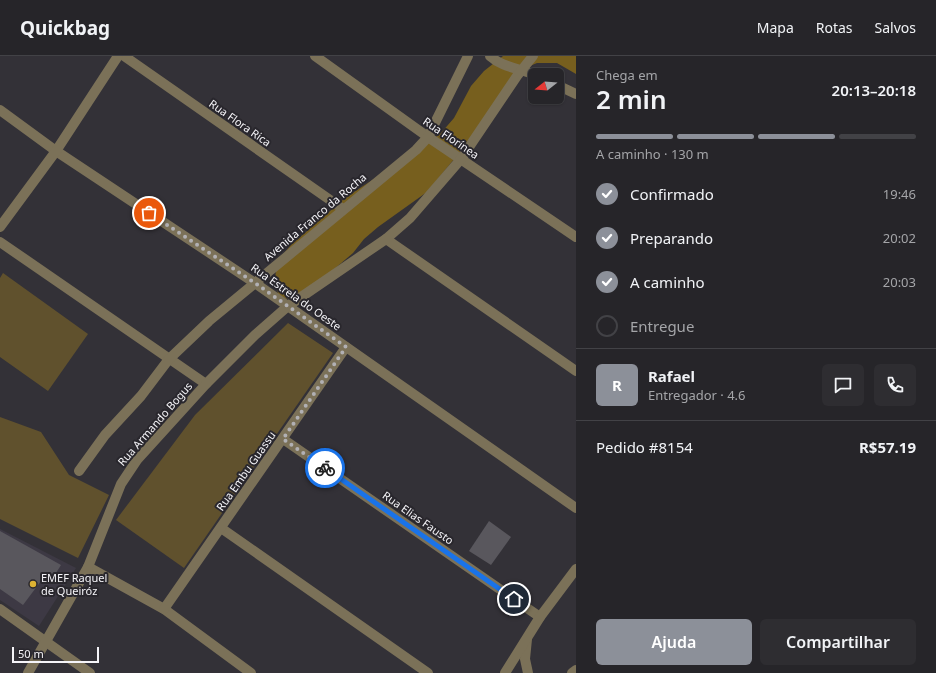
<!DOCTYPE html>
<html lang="pt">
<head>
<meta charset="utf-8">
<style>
  :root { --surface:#262529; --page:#2e2d31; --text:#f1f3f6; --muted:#a4a5a8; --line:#424246; --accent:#8c9099 }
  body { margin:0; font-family:"Noto Sans",sans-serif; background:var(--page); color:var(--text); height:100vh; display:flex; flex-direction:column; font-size:15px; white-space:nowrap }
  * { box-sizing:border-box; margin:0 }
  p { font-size:13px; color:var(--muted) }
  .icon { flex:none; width:22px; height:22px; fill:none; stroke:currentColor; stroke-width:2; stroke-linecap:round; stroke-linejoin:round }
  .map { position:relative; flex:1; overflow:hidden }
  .sheet { display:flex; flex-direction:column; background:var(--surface); width:360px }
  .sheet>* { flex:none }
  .needle { width:26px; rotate:253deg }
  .tools { position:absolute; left:528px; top:12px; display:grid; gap:8px }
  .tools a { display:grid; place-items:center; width:36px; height:36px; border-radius:6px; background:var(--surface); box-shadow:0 1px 3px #0004,0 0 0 1px var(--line); font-size:20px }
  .scale { position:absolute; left:12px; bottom:10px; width:87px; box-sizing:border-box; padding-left:4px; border:2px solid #f5f4f8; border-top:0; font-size:11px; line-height:14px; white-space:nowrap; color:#f5f4f8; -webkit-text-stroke:3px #29272d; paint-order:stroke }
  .pin { position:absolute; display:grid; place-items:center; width:34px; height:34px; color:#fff; margin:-17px; border:2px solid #fff; border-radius:50%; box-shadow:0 1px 4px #0007 }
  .courier { position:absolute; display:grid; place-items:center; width:40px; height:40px; margin:-20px; border:3px solid #1a73e8; border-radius:50%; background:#fff; color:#222; box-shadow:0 1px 5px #0007 }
  .summary em { font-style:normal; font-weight:600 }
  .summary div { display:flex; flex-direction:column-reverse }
  .summary { display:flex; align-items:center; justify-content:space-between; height:68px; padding:0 20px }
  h1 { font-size:26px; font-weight:600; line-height:30px }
  .bar { display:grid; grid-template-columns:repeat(4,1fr); gap:6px 4px; align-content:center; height:48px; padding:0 20px }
  .bar i { height:5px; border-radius:3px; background:var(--line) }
  .bar .current { background:var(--accent) }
  .bar p { grid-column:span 4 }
  .line { display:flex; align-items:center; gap:10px; padding:0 20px; border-top:1px solid var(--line) }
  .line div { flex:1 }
  .round { display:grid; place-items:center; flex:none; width:42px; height:42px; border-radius:6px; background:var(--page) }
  ol { padding:0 20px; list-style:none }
  li { display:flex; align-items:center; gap:12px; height:44px }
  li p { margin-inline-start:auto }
  li .icon { padding:4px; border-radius:50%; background:var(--accent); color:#fff; stroke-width:4 }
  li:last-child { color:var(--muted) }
  li i { width:22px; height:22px; border:2px solid var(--line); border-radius:50% }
  .primary-button { display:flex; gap:8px; margin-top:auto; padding:8px 20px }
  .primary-button a { flex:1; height:46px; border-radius:6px; background:var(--accent); color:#fff; font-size:16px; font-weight:600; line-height:46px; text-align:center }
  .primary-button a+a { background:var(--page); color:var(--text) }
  header { display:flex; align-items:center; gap:24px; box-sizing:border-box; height:56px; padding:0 20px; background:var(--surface); border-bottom:1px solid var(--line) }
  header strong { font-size:19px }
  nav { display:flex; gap:22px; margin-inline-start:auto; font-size:14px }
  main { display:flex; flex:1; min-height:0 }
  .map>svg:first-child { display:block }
</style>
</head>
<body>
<header>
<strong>Quickbag</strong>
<nav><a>Mapa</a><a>Rotas</a><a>Salvos</a></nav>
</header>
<main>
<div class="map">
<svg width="576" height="617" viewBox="0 0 576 617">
  <rect width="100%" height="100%" fill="#333137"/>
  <polygon fill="#3d3944" points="0,473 76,512 39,570 0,544"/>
  <g fill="#60512d">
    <polygon points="3,217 88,278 48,335 0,301 0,222"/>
    <polygon points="288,267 333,297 184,512 116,464 195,359"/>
    <polygon points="0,361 41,376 69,419 109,439 78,502 0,463"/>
  </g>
  <polygon fill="#775f1e" points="503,0 576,0 576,18 557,7 537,7 520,14 464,91 427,136 378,171 364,183 353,197 312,232 297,242 279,243 275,223 277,206 290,190 345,142 427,88 441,77 454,62 471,30 484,15"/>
  <g fill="#59575d">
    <polygon points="489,465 511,481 491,509 469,495"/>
    <polygon points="0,475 61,509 51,525 44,521 23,549 0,533"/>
  </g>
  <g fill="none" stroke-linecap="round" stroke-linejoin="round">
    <g stroke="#7b7158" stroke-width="10">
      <polyline points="124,0 343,153"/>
      <polyline points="315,0 428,81 576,181"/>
      <path d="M490,0c13,12 30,12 45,19"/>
      <polyline points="557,29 576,38"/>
      <polyline points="0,54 56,95 255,227 576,452"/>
      <polyline points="0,171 56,95 118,0"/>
      <polyline points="386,183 576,315"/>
      <polyline points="0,186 206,328"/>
      <polyline points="283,383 540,561"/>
      <polyline points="79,415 105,379 141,340 169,303 209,265 416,94 428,81 468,0"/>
      <polyline points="221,472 428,617"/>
      <polyline points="88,511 164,553 251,617"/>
      <polyline points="0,553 90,617"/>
      <polyline points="164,553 346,291"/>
      <polyline points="527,583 525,603 528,617"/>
      <polyline points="28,617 88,511 121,428 137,404 206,328 255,279 288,250 386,183 410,162 461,103 517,20 533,0"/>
      <polyline points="505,617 540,561 576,513"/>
      <polyline points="572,617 576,614"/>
    </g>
  </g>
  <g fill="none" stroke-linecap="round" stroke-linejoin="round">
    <polyline stroke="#b1b0b4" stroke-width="4" stroke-dasharray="0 7.2" points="149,157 255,227 346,291 283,383 325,412"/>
    <polyline stroke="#1a73e8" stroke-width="5" points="325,412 514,543"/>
  </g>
  <circle fill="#ddb233" stroke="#29272d" stroke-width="1.5" cx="33" cy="528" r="4"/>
  <g text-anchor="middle" stroke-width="4" stroke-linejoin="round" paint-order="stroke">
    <g font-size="11" fill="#f5f4f8" stroke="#29272d">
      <text transform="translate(240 67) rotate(35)" y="4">Rua Flora Rica</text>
      <text transform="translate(451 82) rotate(34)" y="4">Rua Florínea</text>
      <text transform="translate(315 161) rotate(-40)" y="4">Avenida Franco da Rocha</text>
      <text transform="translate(296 241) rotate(35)" y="4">Rua Estrela do Oeste</text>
      <text transform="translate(155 368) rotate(-49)" y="4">Rua Armando Bogus</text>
      <text transform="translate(246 415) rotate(-55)" y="4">Rua Embu Guassu</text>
      <text transform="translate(418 462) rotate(35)" y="4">Rua Elias Fausto</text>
    </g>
    <g font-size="11" fill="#f5f4f8" stroke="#29272d" text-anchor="start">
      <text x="41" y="526">EMEF Raquel<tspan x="41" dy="13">de Queiróz</tspan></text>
    </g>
  </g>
</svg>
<div class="tools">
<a><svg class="needle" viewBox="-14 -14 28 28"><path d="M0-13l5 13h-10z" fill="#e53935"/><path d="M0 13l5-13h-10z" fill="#a4a5a8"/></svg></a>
</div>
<div class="scale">50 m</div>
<div class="pin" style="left:149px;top:157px;background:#ea580c"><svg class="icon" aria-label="bag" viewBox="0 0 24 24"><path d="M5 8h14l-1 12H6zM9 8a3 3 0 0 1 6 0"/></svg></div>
<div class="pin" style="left:514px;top:543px;background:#1f2937"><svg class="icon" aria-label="home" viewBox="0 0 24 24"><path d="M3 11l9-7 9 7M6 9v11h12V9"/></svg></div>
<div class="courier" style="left:325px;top:412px"><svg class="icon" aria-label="bike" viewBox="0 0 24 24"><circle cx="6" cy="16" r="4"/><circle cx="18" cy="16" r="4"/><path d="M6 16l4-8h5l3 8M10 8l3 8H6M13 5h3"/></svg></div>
</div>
<section class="sheet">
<div class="summary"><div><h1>2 min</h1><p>Chega em</p></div><em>20:13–20:18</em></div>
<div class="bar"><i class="current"></i><i class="current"></i><i class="current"></i><i></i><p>A caminho · 130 m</p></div>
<ol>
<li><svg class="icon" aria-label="check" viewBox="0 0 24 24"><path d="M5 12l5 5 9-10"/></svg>Confirmado<p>19:46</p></li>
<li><svg class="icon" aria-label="check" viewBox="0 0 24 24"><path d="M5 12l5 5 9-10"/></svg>Preparando<p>20:02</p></li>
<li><svg class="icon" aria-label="check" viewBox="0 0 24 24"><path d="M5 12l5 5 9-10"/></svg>A caminho<p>20:03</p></li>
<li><i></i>Entregue</li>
</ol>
<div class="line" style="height:72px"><b class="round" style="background:var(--accent);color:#fff">R</b><div><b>Rafael</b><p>Entregador · 4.6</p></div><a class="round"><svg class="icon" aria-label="chat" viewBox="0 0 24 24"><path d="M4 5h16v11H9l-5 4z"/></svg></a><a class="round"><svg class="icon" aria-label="phone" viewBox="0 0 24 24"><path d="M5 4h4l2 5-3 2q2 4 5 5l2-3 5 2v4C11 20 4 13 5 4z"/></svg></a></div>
<div class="line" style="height:52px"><div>Pedido #8154</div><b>R$57.19</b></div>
<div class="primary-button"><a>Ajuda</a><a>Compartilhar</a></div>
</section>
</main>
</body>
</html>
